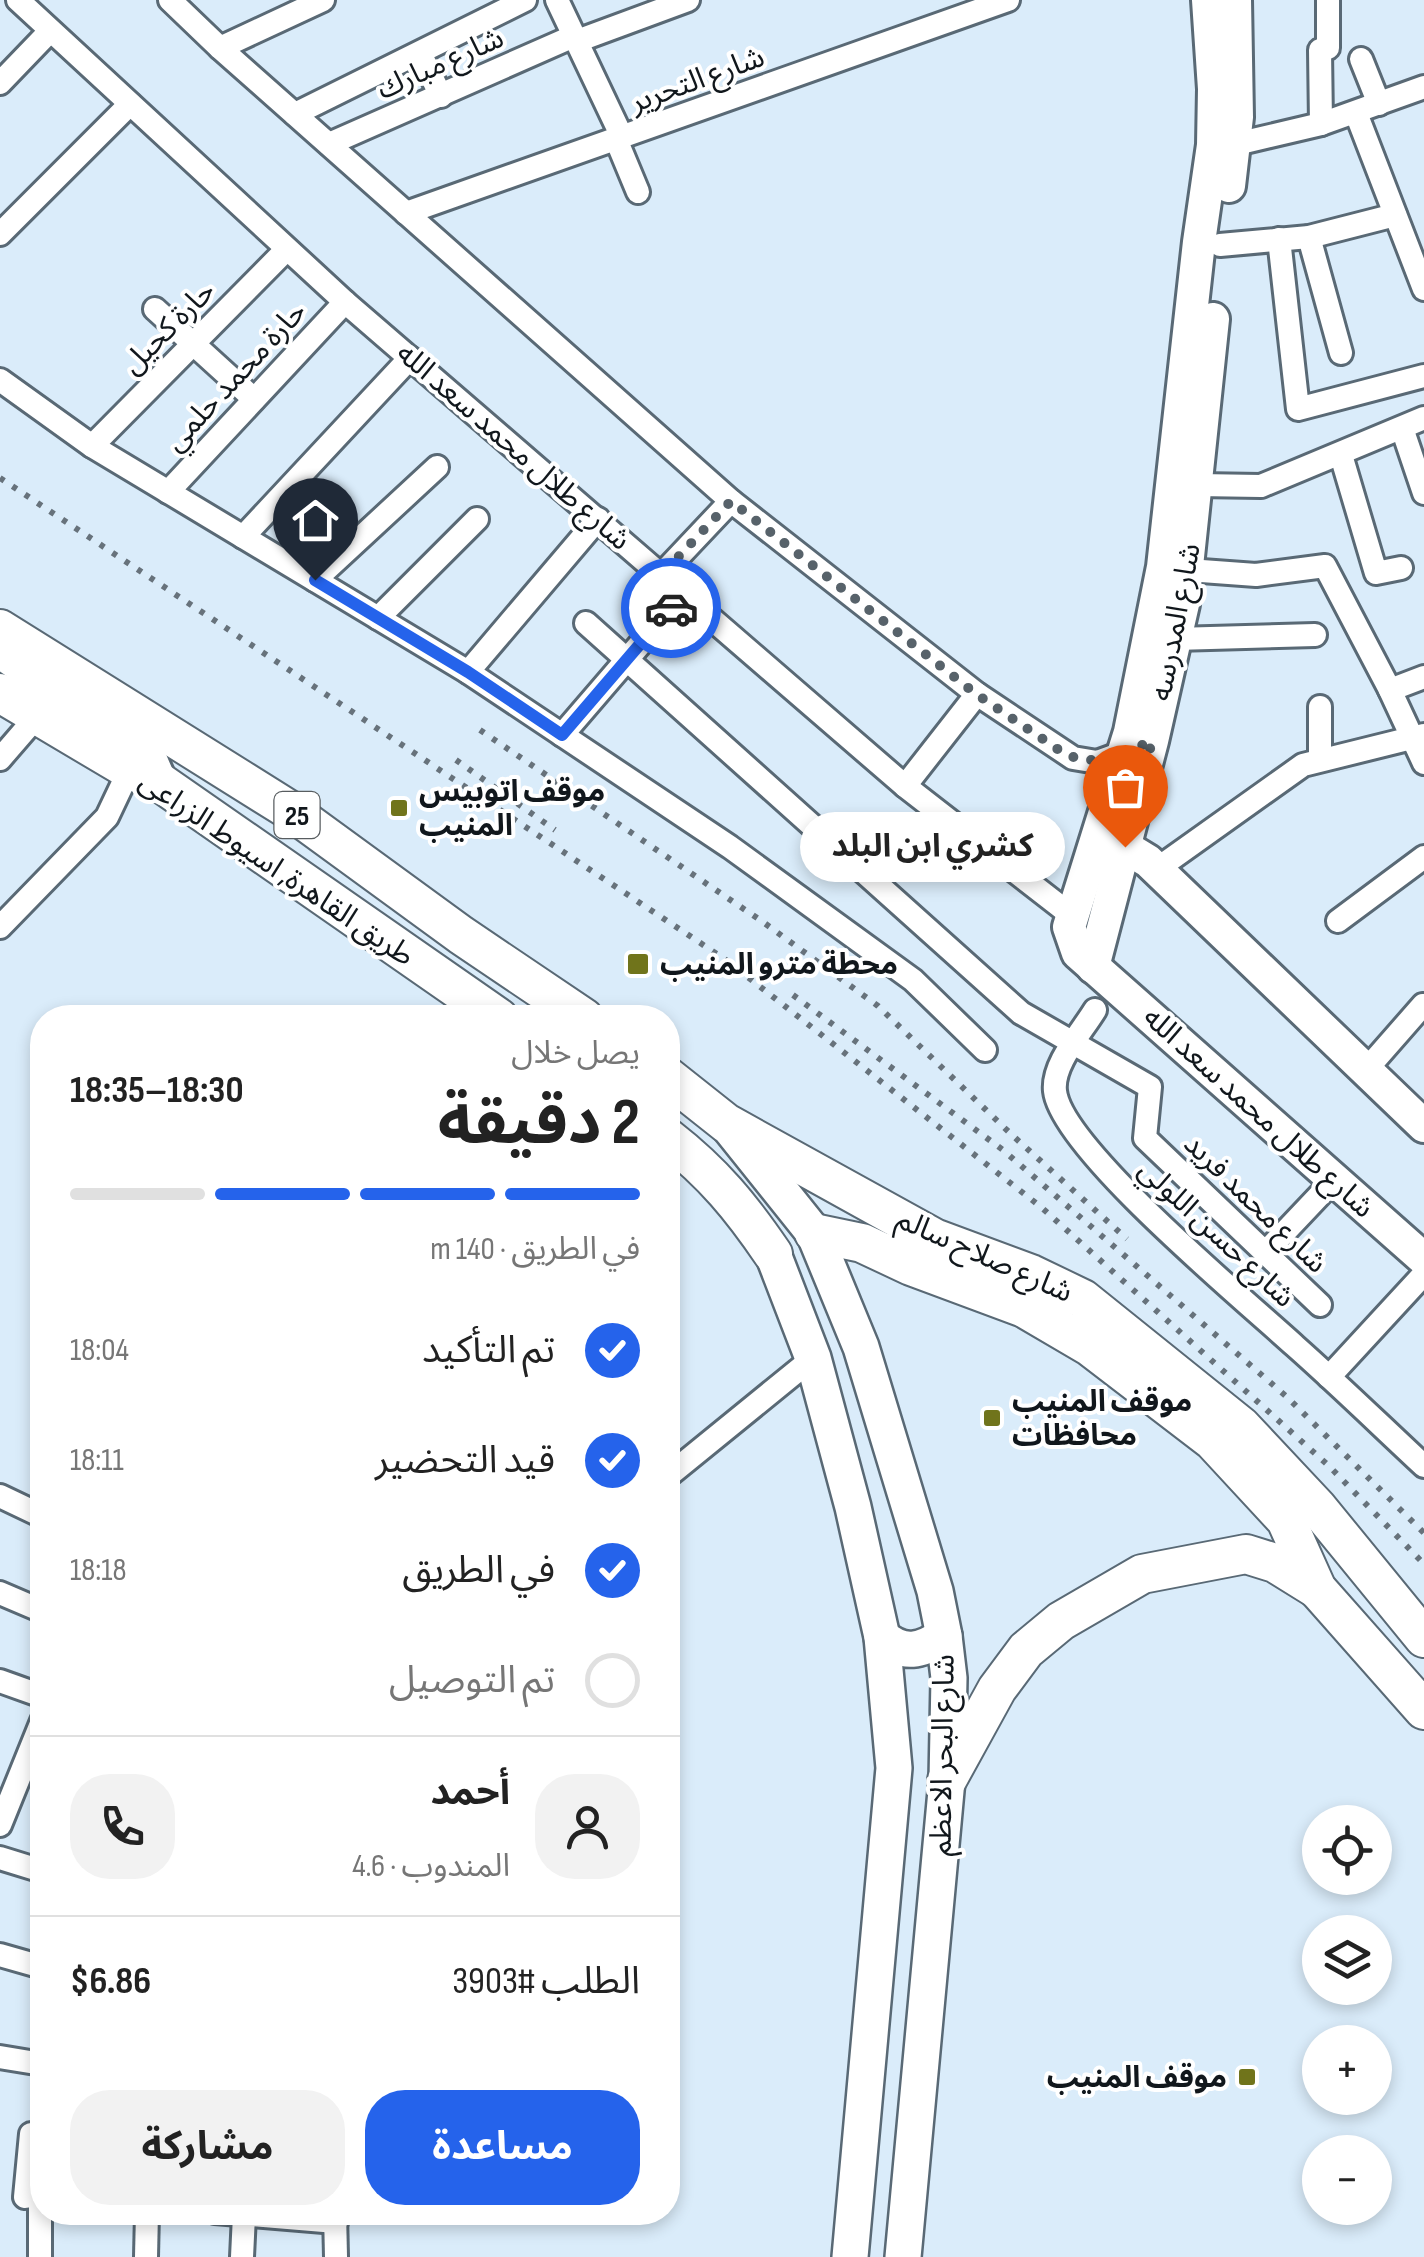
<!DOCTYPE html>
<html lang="ar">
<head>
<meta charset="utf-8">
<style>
  :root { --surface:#fff; --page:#f2f2f2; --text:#222; --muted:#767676; --line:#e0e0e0; --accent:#2563eb }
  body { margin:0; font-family:"Sofia Sans Condensed","Noto Sans Arabic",sans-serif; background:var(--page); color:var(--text); direction:rtl; height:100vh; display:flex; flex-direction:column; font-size:38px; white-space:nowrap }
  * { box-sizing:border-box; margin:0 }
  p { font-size:32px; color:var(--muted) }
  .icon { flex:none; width:55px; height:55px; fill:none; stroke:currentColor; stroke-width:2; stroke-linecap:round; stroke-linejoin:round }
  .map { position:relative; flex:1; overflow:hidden; direction:ltr }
  .sheet { position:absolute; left:30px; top:1005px; width:650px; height:1220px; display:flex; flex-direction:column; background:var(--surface); border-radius:40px; box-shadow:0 5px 15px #0003; direction:rtl }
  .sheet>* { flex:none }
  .tools { position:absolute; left:1302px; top:1805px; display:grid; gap:20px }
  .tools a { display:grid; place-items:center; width:90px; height:90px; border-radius:50%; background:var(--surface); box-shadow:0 5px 15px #0003; font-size:50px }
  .pin { position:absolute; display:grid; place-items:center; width:85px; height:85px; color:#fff; margin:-102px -42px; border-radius:50% 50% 50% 0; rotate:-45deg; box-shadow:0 0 10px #0007 }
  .pin .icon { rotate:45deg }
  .courier { position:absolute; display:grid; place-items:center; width:100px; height:100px; margin:-50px; border:8px solid #2563eb; border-radius:50%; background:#fff; color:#222; box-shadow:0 2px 12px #0007 }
  .bubble { position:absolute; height:70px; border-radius:35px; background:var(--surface); box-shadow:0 5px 15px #0003; font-size:32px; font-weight:700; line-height:70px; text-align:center; direction:rtl }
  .overview em { font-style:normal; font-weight:700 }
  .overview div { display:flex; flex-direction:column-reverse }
  .overview { display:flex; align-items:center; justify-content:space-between; height:170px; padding:0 40px }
  h1 { font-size:65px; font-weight:700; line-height:75px }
  .bar { display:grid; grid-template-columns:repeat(4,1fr); gap:15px 10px; align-content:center; height:120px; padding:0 40px }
  .bar i { height:12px; border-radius:8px; background:var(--line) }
  .bar .active { background:var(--accent) }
  .bar p { grid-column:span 4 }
  .line { display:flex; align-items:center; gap:25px; padding:0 40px; border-top:2px solid var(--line) }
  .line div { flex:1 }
  .round { display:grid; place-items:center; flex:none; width:105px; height:105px; border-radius:40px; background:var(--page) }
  ol { padding:0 40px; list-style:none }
  li { display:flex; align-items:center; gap:30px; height:110px }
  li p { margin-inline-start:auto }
  li .icon { padding:10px; border-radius:50%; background:var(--accent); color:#fff; stroke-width:4 }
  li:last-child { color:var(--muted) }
  li i { width:55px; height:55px; border:5px solid var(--line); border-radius:50% }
  .cta { display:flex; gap:20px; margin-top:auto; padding:20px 40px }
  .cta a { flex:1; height:115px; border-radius:40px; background:var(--accent); color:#fff; font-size:40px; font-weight:700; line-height:115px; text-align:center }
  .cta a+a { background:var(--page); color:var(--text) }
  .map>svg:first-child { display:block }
</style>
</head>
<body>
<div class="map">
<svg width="1424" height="2257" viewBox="0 0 1424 2257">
  <rect width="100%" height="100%" fill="#daecfa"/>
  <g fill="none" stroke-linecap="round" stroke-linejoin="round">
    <defs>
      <g id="minor">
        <polyline points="18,0 345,302 905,786 1071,915"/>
        <polyline points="170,0 220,48 731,501 977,694 1073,758 1097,762 1130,750"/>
        <polyline points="557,0 622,137"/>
        <polyline points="577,41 688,0"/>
        <polyline points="220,48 323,0"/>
        <polyline points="420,53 441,96"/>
        <polyline points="1361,59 1379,104"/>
        <polyline points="0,83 50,31"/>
        <polyline points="1356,113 1424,289"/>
        <polyline points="295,114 525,0"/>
        <polyline points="1321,124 1320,50 1328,48 1328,0"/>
        <polyline points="616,139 638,192"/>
        <polyline points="329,144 574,36"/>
        <polyline points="1221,145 1236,144 1321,124 1424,87"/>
        <polyline points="406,213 1008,0"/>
        <polyline points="0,234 130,104"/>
        <polyline points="1309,237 1341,353"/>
        <polyline points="1279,239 1298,409 1424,376"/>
        <polyline points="1220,245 1309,237 1395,215"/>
        <polyline points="155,309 254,399"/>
        <polyline points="0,380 92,446 468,672 730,847 913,980 985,1050"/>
        <polyline points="1402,428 1424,493"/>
        <polyline points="92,446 286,250"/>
        <polyline points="1341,455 1376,573 1401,568"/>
        <polyline points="1198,485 1261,486 1424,418"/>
        <polyline points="168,492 345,302"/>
        <polyline points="243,537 410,358"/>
        <polyline points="1188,570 1256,575 1325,566 1390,690 1424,763"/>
        <polyline points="663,573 731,501"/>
        <polyline points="315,580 437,467"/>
        <polyline points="378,618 477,519"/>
        <polyline points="586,623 1021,1013 1150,1087 1145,1138 1320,1305"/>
        <polyline points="1175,639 1315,635"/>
        <polyline points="468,672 598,519"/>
        <polyline points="1390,690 1424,677"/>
        <polyline points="1320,707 1320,759"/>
        <polyline points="562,735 685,592"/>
        <polyline points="0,759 38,715"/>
        <polyline points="905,786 977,694"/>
        <polyline points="1157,869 1303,765 1424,735"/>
        <polyline points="1338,921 1424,857"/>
        <polyline points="0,927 107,817 134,760"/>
        <path d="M1095,1010c-14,23 -43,54 -40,81 6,57 192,211 240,255 44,39 86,80 129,120"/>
        <polyline points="1366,1070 1423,1005"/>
        <polyline points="1265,1253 1334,1180"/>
        <polyline points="1329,1377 1424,1274"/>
        <polyline points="668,1476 813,1358"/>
        <polyline points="0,1496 42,1516"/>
        <polyline points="0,1593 42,1611"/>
        <polyline points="0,1681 42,1696"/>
        <polyline points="0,1825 42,1721"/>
        <polyline points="0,1858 42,1871"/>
        <polyline points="0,1955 42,1967"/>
        <polyline points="0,2057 42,2064"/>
        <polyline points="25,2197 31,2134"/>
        <polyline points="215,2212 336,2222"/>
        <polyline points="335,2212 336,2257"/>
        <polyline points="40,2257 40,2198"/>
        <polyline points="146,2257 147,2212"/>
        <polyline points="242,2257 244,2215"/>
      </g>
      <g id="secondary">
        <polyline points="1208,0 1214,89 1213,145 1199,242 1163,567 1130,732 1069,927 1078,953 1424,1259"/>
        <polyline points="1229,186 1237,117 1235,0"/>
        <polyline points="0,652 141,749 151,760 161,783"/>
        <polyline points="1125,847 1148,861 1424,1126"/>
        <polyline points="1093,967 1152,741 1183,604 1213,319"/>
      </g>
      <g id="primary">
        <polyline points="726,1123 814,1233 861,1347 935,1591 944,1636 949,1678 947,1780 903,2257"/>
        <polyline points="773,1254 813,1358 853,1507 882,1637 894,1768 850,2257"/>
        <path d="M882,1637c22,19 39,14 62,-1"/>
      </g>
      <g id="trunk">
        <polyline points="0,629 291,811 461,935 584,1018"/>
        <polyline points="0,693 128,769 161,783 499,1018"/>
        <polyline points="668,1077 726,1123 934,1238 1031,1274 1083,1299 1241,1426 1317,1507 1424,1638"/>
        <path d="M668,1138c45,35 73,69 105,116"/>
        <polyline points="814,1233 862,1243 911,1266 1024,1308 1089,1346 1213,1441 1286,1520 1317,1589 1424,1710"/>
        <polyline points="947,1780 997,1689 1026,1650 1061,1621 1142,1574 1246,1554 1275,1563 1317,1589"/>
      </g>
    </defs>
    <use href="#minor" stroke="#596975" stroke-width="28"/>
    <use href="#secondary" stroke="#596975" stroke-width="38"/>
    <use href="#primary" stroke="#596975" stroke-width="40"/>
    <use href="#trunk" stroke="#596975" stroke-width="42"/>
    <use href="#minor" stroke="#fff" stroke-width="22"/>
    <use href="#secondary" stroke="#fff" stroke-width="32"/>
    <use href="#primary" stroke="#fff" stroke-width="35"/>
    <use href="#trunk" stroke="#fff" stroke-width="38"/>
    <g stroke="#67727b" stroke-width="6" stroke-dasharray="5 10" stroke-linecap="butt">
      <polyline points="0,478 726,960 1041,1207 1329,1466 1424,1564"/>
      <polyline points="480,730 763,922 878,1006 1012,1135 1127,1239"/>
      <polyline points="456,760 555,830"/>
      <polyline points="793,995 1003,1150 1287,1397 1424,1533"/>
    </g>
  </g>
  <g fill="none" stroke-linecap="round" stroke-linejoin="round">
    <path stroke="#57626a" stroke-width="10" stroke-dasharray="0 18" d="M671,608l13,-16 -21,-19 68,-72 245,193 86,58c33,18 58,2 90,-11l-27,106"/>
    <polyline stroke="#2563eb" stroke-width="12" points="315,580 468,672 562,735 671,608"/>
  </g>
  <g fill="#70741b" stroke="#fff" stroke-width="4">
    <rect x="389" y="798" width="20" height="20" rx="5"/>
    <rect x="626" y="952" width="24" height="24" rx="5"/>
    <rect x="982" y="1408" width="20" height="20" rx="5"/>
    <rect x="1237" y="2067" width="20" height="20" rx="5"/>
  </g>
  <g text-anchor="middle" stroke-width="8" stroke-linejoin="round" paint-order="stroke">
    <rect fill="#fff" stroke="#585d60" stroke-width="2.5" x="274.5" y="792" width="45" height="46" rx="8"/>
    <g font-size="28" font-weight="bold" fill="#11171c">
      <text x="297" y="825">25</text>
    </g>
    <g font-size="30" fill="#11171c" stroke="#fff">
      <text transform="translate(440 63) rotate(-24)" y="10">شارع مبارك</text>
      <text transform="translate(697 79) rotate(-20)" y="10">شارع التحرير</text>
      <text transform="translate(168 327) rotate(-45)" y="10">حارة كحيل</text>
      <text transform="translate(235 376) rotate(-47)" y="10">حارة محمد حلمي</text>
      <text transform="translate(514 446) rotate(41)" y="10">شارع طلال محمد سعد الله</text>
      <text transform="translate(1175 622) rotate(-79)" y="10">شارع المدرسه</text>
      <text transform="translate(277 868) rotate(34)" y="10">طريق القاهرة, اسيوط الزراعى</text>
      <text transform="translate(1259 1112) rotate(42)" y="10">شارع طلال محمد سعد الله</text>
      <text transform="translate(1256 1203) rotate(44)" y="10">شارع محمد فريد</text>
      <text transform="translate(1217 1233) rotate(43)" y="10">شارع حسن اللولي</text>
      <text transform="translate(985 1255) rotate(24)" y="10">شارع صلاح سالم</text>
      <text transform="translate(942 1755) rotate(-89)" y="10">شارع البحر الاعظم</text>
    </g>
    <g font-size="30" font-weight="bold" fill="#11171c" stroke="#fff" text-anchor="start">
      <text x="419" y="801">موقف اتوبيس<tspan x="419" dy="34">المنيب</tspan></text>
      <text x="660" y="974">محطة مترو المنيب</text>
      <text x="1012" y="1411">موقف المنيب<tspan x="1012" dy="34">محافظات</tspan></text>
      <text x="1227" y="2087" text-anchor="end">موقف المنيب</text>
    </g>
  </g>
</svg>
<div class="tools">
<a><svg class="icon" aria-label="locate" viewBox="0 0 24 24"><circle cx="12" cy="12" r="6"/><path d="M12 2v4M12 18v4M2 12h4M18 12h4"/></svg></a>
<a><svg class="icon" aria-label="layers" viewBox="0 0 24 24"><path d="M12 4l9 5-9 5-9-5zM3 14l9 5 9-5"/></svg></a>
<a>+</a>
<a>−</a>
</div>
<div class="pin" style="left:1125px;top:847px;background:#ea580c"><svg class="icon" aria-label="bag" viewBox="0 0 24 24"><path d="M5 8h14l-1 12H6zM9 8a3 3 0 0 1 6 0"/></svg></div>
<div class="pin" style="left:315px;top:580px;background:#1f2937"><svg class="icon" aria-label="home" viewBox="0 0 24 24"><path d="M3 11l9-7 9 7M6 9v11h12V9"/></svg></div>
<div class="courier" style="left:671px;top:608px"><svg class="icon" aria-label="car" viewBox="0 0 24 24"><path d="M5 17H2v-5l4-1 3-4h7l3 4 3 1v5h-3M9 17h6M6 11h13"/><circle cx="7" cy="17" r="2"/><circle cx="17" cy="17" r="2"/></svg></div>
<div class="bubble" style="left:800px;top:812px;width:265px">كشري ابن البلد</div>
<section class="sheet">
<div class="overview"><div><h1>2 دقيقة</h1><p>يصل خلال</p></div><em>18:30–18:35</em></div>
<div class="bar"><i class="active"></i><i class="active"></i><i class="active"></i><i></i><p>في الطريق · 140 m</p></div>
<ol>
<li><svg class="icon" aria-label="check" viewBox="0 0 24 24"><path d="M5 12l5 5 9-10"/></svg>تم التأكيد<p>18:04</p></li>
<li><svg class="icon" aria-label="check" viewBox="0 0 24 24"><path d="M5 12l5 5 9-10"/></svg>قيد التحضير<p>18:11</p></li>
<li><svg class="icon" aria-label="check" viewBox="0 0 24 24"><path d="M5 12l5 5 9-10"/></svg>في الطريق<p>18:18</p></li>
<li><i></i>تم التوصيل</li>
</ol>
<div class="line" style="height:180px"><a class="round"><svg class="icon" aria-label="person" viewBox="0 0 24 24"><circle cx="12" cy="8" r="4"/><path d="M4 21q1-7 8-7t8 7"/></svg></a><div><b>أحمد</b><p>المندوب · 4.6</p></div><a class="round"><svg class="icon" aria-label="phone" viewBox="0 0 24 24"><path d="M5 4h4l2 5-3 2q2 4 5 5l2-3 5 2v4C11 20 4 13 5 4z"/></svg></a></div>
<div class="line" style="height:130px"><div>الطلب #3903</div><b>$6.86</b></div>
<div class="cta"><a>مساعدة</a><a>مشاركة</a></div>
</section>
</div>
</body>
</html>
